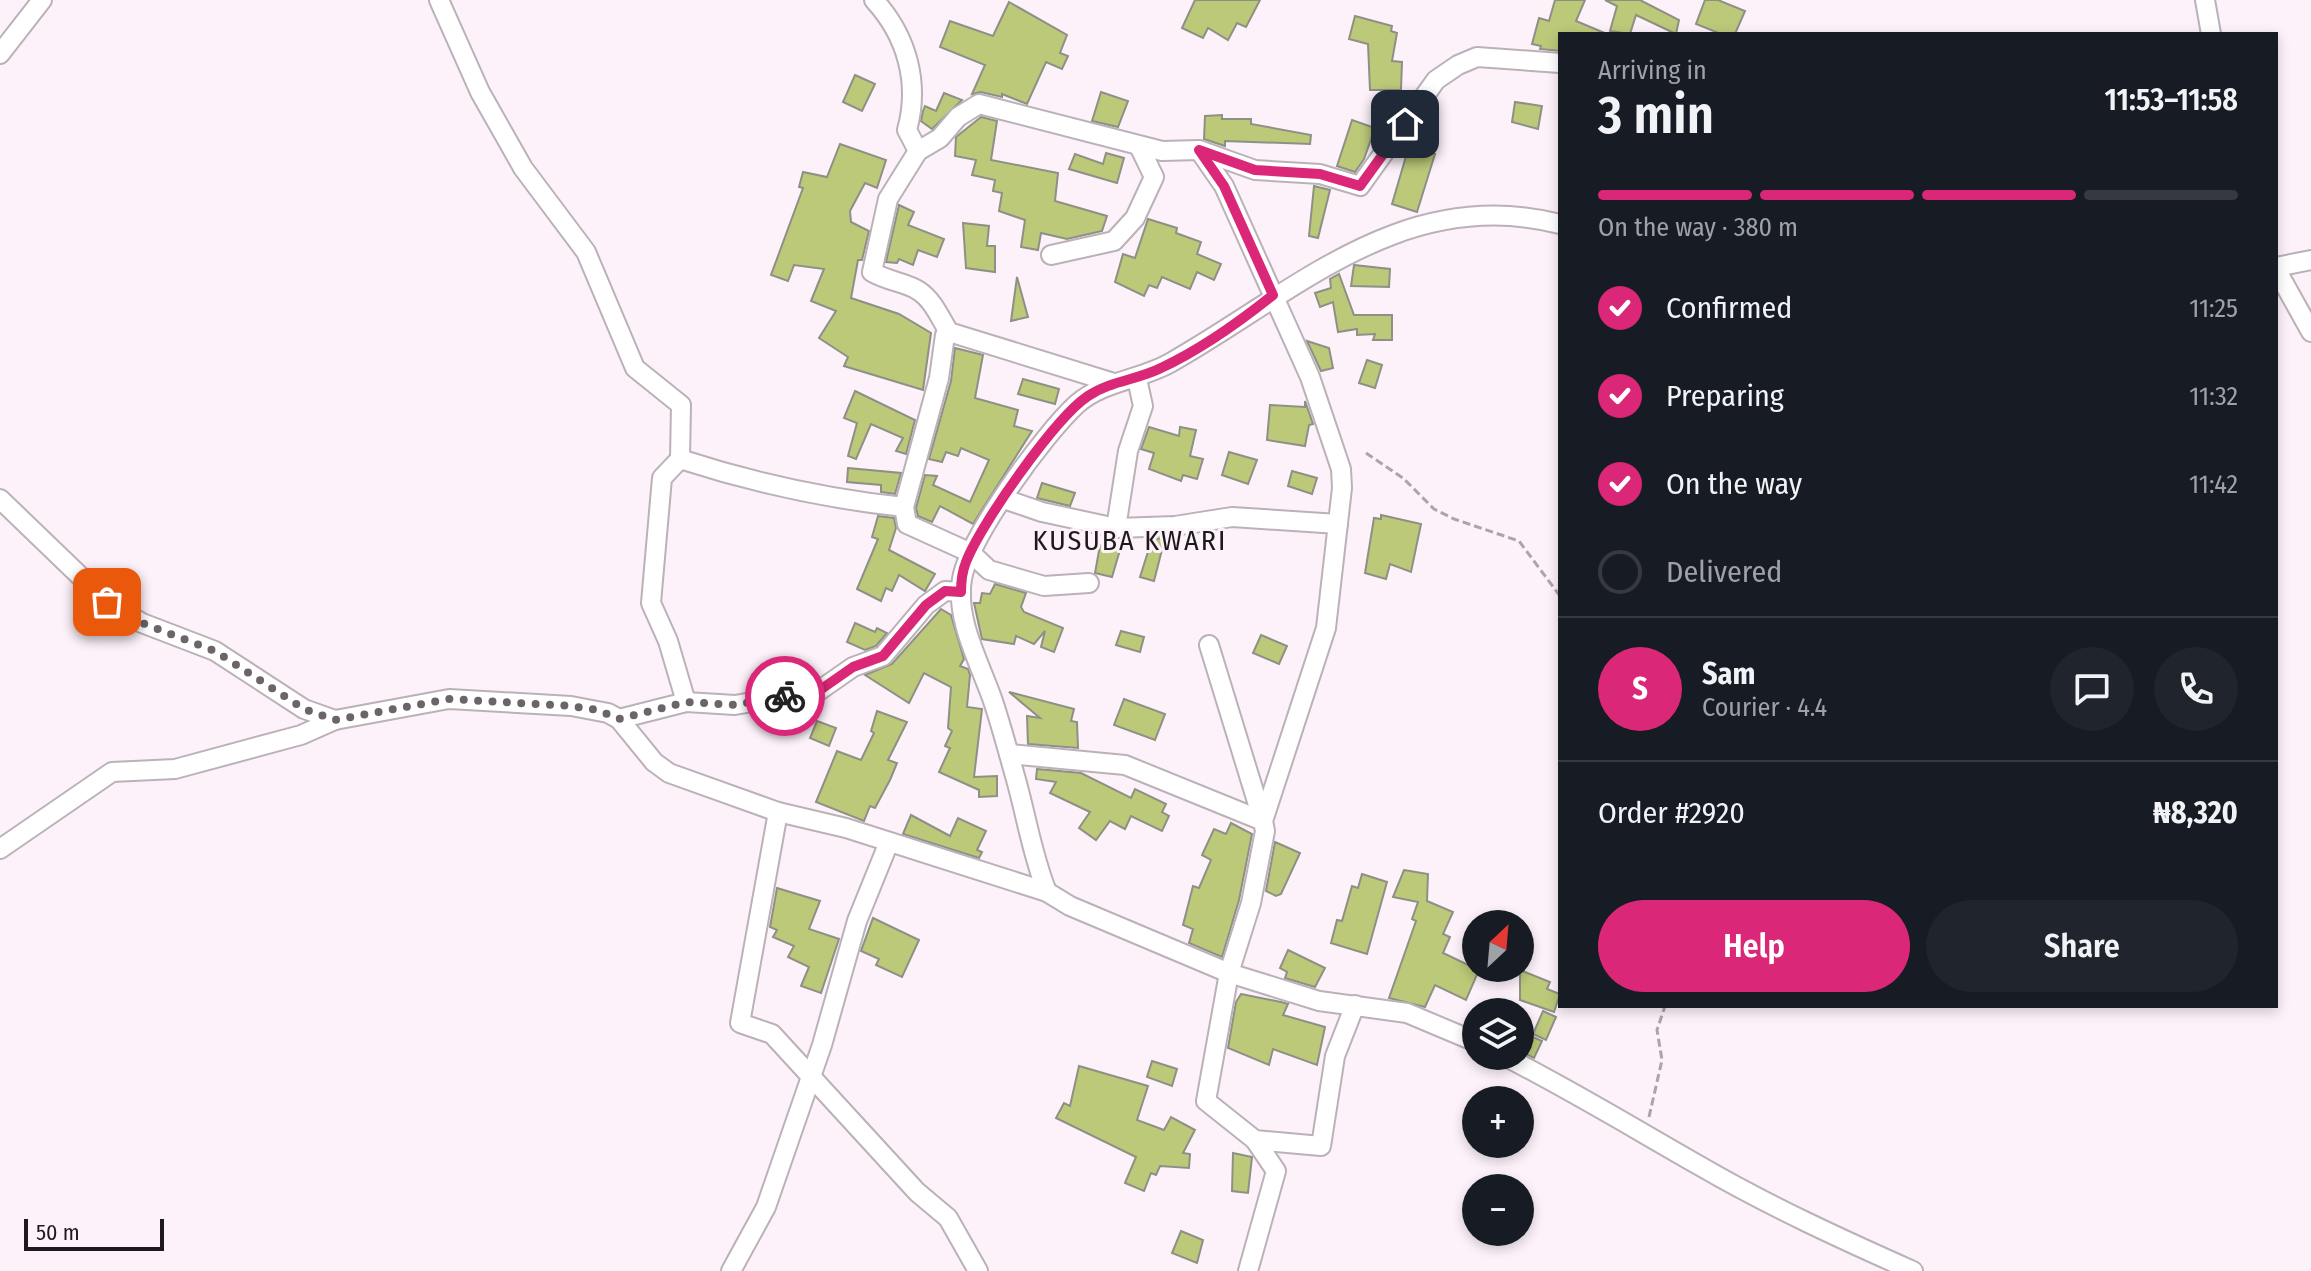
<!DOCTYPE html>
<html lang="en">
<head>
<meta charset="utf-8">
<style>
  :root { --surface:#171b24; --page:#20242c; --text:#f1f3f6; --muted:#9ea1a6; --line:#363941; --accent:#db2777 }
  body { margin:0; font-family:"Fira Sans Condensed",sans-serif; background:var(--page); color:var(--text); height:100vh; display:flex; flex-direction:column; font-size:30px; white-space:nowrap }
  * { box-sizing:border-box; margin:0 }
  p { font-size:26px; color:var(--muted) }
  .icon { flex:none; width:44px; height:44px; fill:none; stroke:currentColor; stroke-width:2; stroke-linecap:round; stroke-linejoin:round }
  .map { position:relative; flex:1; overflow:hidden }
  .panel { position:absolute; left:1558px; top:32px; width:720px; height:976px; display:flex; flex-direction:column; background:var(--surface); border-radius:0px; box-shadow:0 4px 12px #0003 }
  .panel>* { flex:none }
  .needle { width:52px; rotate:26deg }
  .buttons { position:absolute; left:1462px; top:910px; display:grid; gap:16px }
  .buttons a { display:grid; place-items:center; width:72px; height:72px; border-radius:50%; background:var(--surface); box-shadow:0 4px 12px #0003; font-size:40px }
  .scale { position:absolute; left:24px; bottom:20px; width:140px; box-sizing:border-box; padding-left:8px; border:4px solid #1d191c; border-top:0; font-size:22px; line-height:28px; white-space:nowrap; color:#1d191c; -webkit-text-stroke:6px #fdf2fa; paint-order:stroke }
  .pin { position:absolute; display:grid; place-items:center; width:68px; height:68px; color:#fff; margin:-34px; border-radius:16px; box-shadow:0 4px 12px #0006 }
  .courier { position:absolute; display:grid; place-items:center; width:80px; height:80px; margin:-40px; border:6px solid #db2777; border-radius:50%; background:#fff; color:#222; box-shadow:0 2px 10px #0007 }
  .headline em { font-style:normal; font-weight:600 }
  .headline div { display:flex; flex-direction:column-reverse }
  .headline { display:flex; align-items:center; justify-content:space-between; height:136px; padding:0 40px }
  h1 { font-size:52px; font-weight:600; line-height:60px }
  .bar { display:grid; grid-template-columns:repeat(4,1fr); gap:12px 8px; align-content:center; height:96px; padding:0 40px }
  .bar i { height:10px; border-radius:6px; background:var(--line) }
  .bar .on { background:var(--accent) }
  .bar p { grid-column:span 4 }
  .line { display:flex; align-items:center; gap:20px; padding:0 40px; border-top:2px solid var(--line) }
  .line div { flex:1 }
  .round { display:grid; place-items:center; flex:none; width:84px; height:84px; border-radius:42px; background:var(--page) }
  ol { padding:0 40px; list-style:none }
  li { display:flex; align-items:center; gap:24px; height:88px }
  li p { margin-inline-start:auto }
  li .icon { padding:8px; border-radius:50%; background:var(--accent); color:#fff; stroke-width:4 }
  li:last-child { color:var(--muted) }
  li i { width:44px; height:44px; border:4px solid var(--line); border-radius:50% }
  .button { display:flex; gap:16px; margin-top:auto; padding:16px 40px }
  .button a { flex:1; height:92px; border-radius:48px; background:var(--accent); color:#fff; font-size:32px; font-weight:600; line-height:92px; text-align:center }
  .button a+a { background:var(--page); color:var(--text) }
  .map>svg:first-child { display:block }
</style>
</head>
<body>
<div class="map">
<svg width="2311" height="1271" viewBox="0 0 2311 1271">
  <rect width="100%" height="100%" fill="#fdf2fa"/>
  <g fill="#bcc979" stroke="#8e9086" stroke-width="2">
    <polygon points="1195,0 1260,0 1246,27 1237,23 1228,40 1208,28 1203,38 1182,28"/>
    <polygon points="1555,0 1585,0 1576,21 1607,34 1560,34 1560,51 1540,49 1541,46 1532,44 1539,18 1549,21"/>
    <polygon points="1605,0 1640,0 1679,20 1676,34 1636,15 1630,34 1610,31 1617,6"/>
    <polygon points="1705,0 1718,0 1745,11 1735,34 1721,34 1696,24"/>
    <polygon points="1009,2 1067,35 1060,53 1068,56 1062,69 1046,62 1027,104 1002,94 1002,97 981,92 972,94 985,65 940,47 950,21 993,36"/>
    <polygon points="1355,16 1392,26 1391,31 1397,33 1392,61 1402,62 1401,90 1370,90 1368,44 1349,39"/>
    <polygon points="855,75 875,84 862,111 843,102"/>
    <polygon points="1101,92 1128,101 1118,127 1092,121"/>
    <polygon points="944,93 962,100 932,129 921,121 923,111 925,106 936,111"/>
    <polygon points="1515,102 1542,106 1538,129 1512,122"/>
    <polygon points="1222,115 1222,119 1251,119 1251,124 1311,135 1310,144 1225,141 1225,146 1204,139 1205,116"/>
    <polygon points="981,117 997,121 991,160 1058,173 1055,201 1107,216 1102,231 1067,239 1041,233 1038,250 1021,247 1025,220 999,211 1002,193 993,191 995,180 972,175 976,160 955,156 956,137"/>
    <polygon points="1352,120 1375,128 1364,159 1355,172 1337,166"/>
    <polygon points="840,144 886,160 877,188 865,183 850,211 851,222 869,231 862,260 858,260 851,298 899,314 931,333 923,390 844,366 848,357 819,338 836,311 811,301 824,269 794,265 788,281 771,275 803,188 799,187 803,172 827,177"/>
    <polygon points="1409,146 1435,154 1417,212 1392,204"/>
    <polygon points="1106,153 1124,158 1117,183 1069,169 1075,154 1103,164"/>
    <polygon points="1314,186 1330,190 1318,238 1309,236"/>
    <polygon points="899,205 914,212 908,225 944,239 937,257 918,250 913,265 899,259 897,263 886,262"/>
    <polygon points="1148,219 1177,228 1176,233 1201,242 1197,254 1221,264 1214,280 1197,272 1190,289 1162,277 1157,288 1149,285 1144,296 1115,282 1123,254 1135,258"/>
    <polygon points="963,223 989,226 987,246 995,246 995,272 966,268"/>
    <polygon points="1354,265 1390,269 1389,287 1351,286"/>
    <polygon points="1339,274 1354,315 1392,315 1392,340 1373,340 1375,334 1357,335 1357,329 1338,332 1333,302 1320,307 1315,293 1331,288 1330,279"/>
    <polygon points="1017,277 1028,317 1011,321"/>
    <polygon points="1307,341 1329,348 1333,368 1321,371"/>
    <polygon points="955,348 983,355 975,398 1018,410 1014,426 1032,431 973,524 940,506 932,522 918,516 916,508 925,475 937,476 933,485 970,502 989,460 961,448 958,456 946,452 942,462 929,459 951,381"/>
    <polygon points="1367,360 1382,365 1375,388 1359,383"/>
    <polygon points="1023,379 1059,389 1055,404 1018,394"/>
    <polygon points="855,391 915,420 906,454 896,451 903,438 871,424 856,459 848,456 857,423 844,418"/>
    <polygon points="1305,401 1313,424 1309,425 1305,446 1267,440 1270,405 1305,407"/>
    <polygon points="1149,427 1179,436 1180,427 1196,430 1190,456 1203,459 1197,479 1183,475 1181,481 1149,469 1154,453 1141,449"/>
    <polygon points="1229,452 1257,460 1248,484 1222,475"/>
    <polygon points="848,468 901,473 895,494 881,492 881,485 847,482"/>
    <polygon points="1292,471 1317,478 1312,494 1288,486"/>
    <polygon points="1042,483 1075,493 1070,506 1037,498"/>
    <polygon points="1381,515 1421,524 1411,572 1390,564 1386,579 1365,573 1374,518 1381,519"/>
    <polygon points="878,516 894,518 896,528 889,550 935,574 925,591 899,575 892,591 886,588 881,601 857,589 878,539 872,537"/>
    <polygon points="1165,538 1154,581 1140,577 1152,539"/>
    <polygon points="1100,545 1120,550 1112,577 1095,573"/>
    <polygon points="995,584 1026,593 1021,607 1024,612 1063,628 1054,652 1041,647 1045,631 1034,644 1016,636 1014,644 982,639 974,603 980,603 982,593 990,594"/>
    <polygon points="941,609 951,615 964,659 960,666 968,669 970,675 967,707 982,709 974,777 997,776 997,796 979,797 979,790 939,772 950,748 945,746 952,731 948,728 951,687 924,673 909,703 865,675 892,664"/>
    <polygon points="855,623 875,632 877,628 887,633 876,646 865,650 847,642"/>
    <polygon points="1121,631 1144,637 1140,652 1116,645"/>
    <polygon points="1261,635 1287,646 1279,664 1253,653"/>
    <polygon points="1009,692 1074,709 1071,721 1077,722 1078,748 1028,744 1027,716 1040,718"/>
    <polygon points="1124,699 1165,714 1155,740 1114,725"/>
    <polygon points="877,711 907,722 888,760 897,763 890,780 875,808 870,806 864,821 816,802 837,751 861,760 874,733 871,731"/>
    <polygon points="817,721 836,728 829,746 810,738"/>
    <polygon points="1037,769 1081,773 1131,798 1135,789 1166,804 1162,812 1169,816 1162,831 1131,816 1125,829 1110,821 1096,840 1079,828 1090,812 1050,793 1056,782 1036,779"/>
    <polygon points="911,815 950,836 958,818 986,831 977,850 982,852 979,858 903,834"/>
    <polygon points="1231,823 1252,834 1239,900 1222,957 1189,943 1193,929 1183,925 1193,886 1199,888 1211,860 1202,855 1214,829 1226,834"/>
    <polygon points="1275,842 1300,853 1281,894 1276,896 1266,891"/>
    <polygon points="1404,870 1428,874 1427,901 1453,912 1443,934 1450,937 1443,953 1479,970 1466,1000 1435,985 1425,1007 1389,998 1416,921 1412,919 1418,902 1393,897"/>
    <polygon points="1362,874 1387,882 1367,954 1331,943 1337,920 1342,921 1352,886 1358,888"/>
    <polygon points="777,888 820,901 809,929 839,939 821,993 801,986 809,967 788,957 794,946 773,937 777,930 770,927"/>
    <polygon points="873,918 919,940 902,977 876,965 879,959 861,951"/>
    <polygon points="1288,950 1325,968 1315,987 1285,978 1287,972 1280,968"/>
    <polygon points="1520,970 1550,982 1547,989 1560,994 1554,1012 1520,1000"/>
    <polygon points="1241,994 1281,1002 1288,1004 1283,1015 1325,1027 1317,1065 1273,1049 1269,1065 1228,1048 1236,1002"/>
    <polygon points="1543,1011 1556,1017 1546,1040 1533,1034"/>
    <polygon points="1520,1031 1542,1041 1534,1058 1520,1051"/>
    <polygon points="1152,1061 1177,1069 1172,1086 1147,1077"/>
    <polygon points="1079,1066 1148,1086 1137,1120 1164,1130 1171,1117 1195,1130 1183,1153 1190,1154 1189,1168 1160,1166 1156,1175 1151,1173 1144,1191 1125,1183 1136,1157 1056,1118 1064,1103 1070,1106"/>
    <polygon points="1233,1153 1252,1157 1248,1193 1232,1191"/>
    <polygon points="1181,1231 1203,1240 1197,1263 1172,1253"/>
  </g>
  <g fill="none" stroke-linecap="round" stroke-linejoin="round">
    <defs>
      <g id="minor">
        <path d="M439,0l41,92 43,76 63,84 49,116 46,37 -1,54c74,24 147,40 224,48"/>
        <path d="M874,0c33,36 46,83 33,130l11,21"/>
        <polyline points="2205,0 2211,34"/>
        <polyline points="0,54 42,0"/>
        <polyline points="1199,150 1224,186 1310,377 1341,469 1342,488 1326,628 1263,821 1265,831 1251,903 1229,973 1206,1101 1255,1140 1321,1146 1335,1056 1355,1005"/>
        <polyline points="1051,255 1114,241 1135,218 1154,177 1139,146"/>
        <polyline points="2276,267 2311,260"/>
        <polyline points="2276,269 2311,332"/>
        <polyline points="949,332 945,335 939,378 904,507 907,524 971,553 989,570 1044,586 1089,583"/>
        <path d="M1114,383l-165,-51c-9,-14 -16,-32 -30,-41 -11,-8 -32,-10 -47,-19l16,-73 30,-48 22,-13 18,-21 21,-13 183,47 37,-1 56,20 65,4 40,12 76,-106 22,-15 19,-8 83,6"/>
        <polyline points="0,499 107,602 142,623 215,651 304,709 335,720"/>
        <polyline points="1004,499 1042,512 1116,528 1175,526 1232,517 1338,524"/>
        <polyline points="1116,528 1128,451 1143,406 1137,379"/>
        <polyline points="686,702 735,705 820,690 853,667 883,656 926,605 945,591 961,592"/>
        <polyline points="619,719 686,702 668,641 651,603 662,478 680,459"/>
        <polyline points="1009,754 1125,765 1263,821 1209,645"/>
        <polyline points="778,812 740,1023 772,1034 917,1192 948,1218 978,1271"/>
        <polyline points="0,849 112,772 175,769 301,735 335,720 449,699 571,706 608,713 619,719 654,762 669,773 778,812 846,828 1047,892 1070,906 1229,973 1319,1001 1407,1013 1476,1042"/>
        <path d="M1047,892c-15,-37 -21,-78 -32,-116 -7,-25 -14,-51 -22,-75 -13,-38 -38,-81 -31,-122 7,-42 82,-145 115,-175 26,-23 63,-24 93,-41 124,-70 234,-179 390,-139"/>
        <path d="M1504,1056c67,34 131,73 196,110 69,40 141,73 213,105"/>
        <polyline points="731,1271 766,1207 822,1045 857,921 889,842"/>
        <polyline points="1248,1271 1276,1171 1255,1140"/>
      </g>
    </defs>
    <use href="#minor" stroke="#bbb1b8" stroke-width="22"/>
    <g stroke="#aca4aa" stroke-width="3" stroke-dasharray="8 4" stroke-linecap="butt">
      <polyline points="1366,453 1403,478 1434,509 1454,519 1519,541 1560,596"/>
      <polyline points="1649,1117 1662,1060 1657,1030 1665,1006"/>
    </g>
    <use href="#minor" stroke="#fff" stroke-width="18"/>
  </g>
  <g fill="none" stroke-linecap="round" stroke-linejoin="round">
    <polyline stroke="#6b656a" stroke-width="8" stroke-dasharray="0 14.4" points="107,602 142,623 215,651 304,709 335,720 449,699 571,706 598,710 619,719 686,702 735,705 785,696"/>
    <path stroke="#db2777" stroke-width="10" d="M785,696l35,-6 33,-23 30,-11 43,-51 19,-14 16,1c0,-10 1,-20 5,-30 14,-37 89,-144 122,-166 22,-15 49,-16 73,-28 41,-19 77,-45 112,-73l-49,-109 -25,-36 56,20 65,4 40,12 45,-62"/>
  </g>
  <g text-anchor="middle" stroke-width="6" stroke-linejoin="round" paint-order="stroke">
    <g font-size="28" letter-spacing="2" fill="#1d191c" stroke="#fdf2fa">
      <text x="1130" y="550">KUSUBA KWARI</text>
    </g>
  </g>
</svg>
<div class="buttons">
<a><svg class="needle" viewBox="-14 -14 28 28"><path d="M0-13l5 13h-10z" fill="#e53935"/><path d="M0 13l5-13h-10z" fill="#9ea1a6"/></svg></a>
<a><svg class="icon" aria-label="layers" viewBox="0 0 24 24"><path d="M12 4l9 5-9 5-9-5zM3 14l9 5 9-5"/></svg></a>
<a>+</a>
<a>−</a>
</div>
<div class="scale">50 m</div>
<div class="pin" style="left:107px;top:602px;background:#ea580c"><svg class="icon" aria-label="bag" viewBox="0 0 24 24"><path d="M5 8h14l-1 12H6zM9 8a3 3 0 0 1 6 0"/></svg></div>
<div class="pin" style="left:1405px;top:124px;background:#1f2937"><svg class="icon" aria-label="home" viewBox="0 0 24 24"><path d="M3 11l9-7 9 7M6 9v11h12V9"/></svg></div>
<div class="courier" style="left:785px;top:696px"><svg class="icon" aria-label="bike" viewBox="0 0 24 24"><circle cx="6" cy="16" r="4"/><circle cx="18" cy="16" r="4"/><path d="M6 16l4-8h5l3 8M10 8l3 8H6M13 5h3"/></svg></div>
<section class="panel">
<div class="headline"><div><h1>3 min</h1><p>Arriving in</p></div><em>11:53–11:58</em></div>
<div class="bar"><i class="on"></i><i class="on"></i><i class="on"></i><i></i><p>On the way · 380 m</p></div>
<ol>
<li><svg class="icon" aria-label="check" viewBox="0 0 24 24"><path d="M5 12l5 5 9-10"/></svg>Confirmed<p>11:25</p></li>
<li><svg class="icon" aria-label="check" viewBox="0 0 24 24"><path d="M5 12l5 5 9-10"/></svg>Preparing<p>11:32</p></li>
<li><svg class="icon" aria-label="check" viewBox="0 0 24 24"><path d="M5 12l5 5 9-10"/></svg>On the way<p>11:42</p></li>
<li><i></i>Delivered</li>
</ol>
<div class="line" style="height:144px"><b class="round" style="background:var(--accent);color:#fff">S</b><div><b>Sam</b><p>Courier · 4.4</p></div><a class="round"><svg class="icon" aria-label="chat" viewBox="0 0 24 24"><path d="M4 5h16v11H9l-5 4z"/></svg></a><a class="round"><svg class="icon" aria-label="phone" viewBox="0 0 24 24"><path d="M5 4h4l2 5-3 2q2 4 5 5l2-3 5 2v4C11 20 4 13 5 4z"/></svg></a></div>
<div class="line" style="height:104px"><div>Order #2920</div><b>₦8,320</b></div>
<div class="button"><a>Help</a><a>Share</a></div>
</section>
</div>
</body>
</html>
